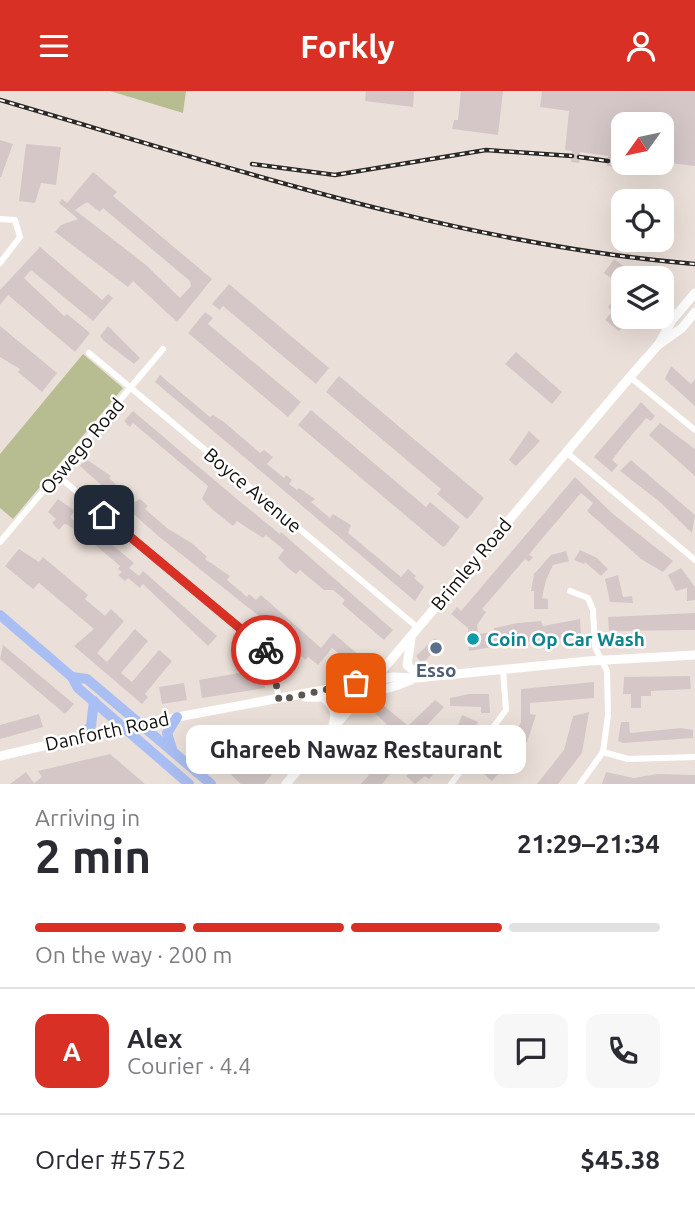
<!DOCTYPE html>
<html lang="en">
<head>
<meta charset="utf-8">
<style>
  :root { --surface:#fff; --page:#f7f7f7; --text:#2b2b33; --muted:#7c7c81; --line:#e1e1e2; --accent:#d93025 }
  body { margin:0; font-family:Ubuntu,sans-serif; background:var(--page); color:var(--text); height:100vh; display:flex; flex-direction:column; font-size:26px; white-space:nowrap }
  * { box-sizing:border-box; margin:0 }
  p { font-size:23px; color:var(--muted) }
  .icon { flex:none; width:38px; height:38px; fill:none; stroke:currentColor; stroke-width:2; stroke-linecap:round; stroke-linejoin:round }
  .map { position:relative; height:693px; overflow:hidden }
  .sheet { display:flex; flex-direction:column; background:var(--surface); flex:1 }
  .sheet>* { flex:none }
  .needle { width:46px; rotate:237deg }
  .controls { position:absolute; left:611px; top:21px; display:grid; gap:14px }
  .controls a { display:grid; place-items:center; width:63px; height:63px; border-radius:14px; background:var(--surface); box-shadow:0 7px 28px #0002; font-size:35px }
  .pin { position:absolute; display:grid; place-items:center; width:60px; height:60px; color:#fff; margin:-30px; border-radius:14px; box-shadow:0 4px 10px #0006 }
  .courier { position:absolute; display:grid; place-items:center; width:70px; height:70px; margin:-35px; border:5px solid #d93025; border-radius:50%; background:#fff; color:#222; box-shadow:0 2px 9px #0007 }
  .bubble { position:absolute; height:49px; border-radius:14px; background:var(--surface); box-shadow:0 7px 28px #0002; font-size:23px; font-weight:700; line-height:49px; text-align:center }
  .summary em { font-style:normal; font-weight:700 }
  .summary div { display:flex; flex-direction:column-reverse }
  .summary { display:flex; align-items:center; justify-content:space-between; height:119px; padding:0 35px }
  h1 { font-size:46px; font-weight:700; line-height:52px }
  .bar { display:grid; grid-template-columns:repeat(4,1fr); gap:10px 7px; align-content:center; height:84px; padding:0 35px }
  .bar i { height:9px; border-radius:5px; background:var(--line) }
  .bar .active { background:var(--accent) }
  .bar p { grid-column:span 4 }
  .line { display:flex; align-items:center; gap:18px; padding:0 35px; border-top:2px solid var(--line) }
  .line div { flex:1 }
  .round { display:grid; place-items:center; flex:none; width:74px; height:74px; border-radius:14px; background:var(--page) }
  header { display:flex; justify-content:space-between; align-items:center; height:91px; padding:0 35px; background:var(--accent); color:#fff; font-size:32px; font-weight:700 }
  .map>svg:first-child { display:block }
</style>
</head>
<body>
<header><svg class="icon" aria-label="menu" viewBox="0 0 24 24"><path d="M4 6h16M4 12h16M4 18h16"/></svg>Forkly<svg class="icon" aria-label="person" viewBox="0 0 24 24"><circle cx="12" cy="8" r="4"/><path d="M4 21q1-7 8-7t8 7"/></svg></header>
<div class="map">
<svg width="695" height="693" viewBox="0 0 695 693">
  <rect width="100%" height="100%" fill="#ebe0d9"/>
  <g fill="#b8bd91">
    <polygon points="110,0 186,0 183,22"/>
    <polygon points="83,263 123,297 13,428 0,417 0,363"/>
  </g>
  <g fill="#d5c7c7" fill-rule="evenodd">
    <polygon points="366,0 414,0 413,16 365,10"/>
    <polygon points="461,0 503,0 498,44 452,38 454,29 458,29"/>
    <polygon points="542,0 695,0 695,75 662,71 662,33 623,33 623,77 607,75 608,65 580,61 579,72 571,71 572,60 565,59 569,20 540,16"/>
    <polygon points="0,49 13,53 1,86 0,86"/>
    <polygon points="26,53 61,56 56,94 41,92 35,112 19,110"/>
    <path d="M93,81l24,20 -4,4 99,83 -35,43 -44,-41 -5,6 -73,-55 6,-7 17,-6 -19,-16 3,-4 5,4zM87,111l13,10 3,-4 87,73 1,5 -11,12 -34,-33 -71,-55z"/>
    <polygon points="40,156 102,209 108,203 113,207 93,230 31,179 24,187 64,225 67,223 90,242 75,261 8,204 0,214 0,199"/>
    <polygon points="614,168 625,176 619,184 623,187 623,195 604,182"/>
    <polygon points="229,193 329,277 316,293 223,215 220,219 212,213"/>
    <polygon points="612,211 623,220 623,226 631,226 619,240 605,229 613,220 608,216"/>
    <polygon points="205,221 213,227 208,233 301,311 288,326 188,242"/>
    <polygon points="0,235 57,282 42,301 18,281 20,278 0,266"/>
    <polygon points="108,235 140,267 134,273 104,250 100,245"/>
    <polygon points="516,261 562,301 552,313 505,273"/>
    <polygon points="671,275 691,293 695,288 695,315 665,288"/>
    <polygon points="160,284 210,326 213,324 224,331 260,362 264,359 273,366 267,373 284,387 286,384 292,389 289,393 297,399 299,397 315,408 311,411 330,427 333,423 351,434 348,442 401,486 408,478 416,485 414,487 424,496 415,510 155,291"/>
    <polygon points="339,285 484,407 470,425 467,428 437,403 441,398 326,301"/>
    <polygon points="641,311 655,325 651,330 646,327 625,352 612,369 618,374 612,381 594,366"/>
    <polygon points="311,319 426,416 430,411 460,436 446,454 443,456 298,334"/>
    <polygon points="133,320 238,409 280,443 281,441 393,539 384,549 342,513 345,509 333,499 324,499 300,479 296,483 288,477 278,467 284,459 266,444 263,447 237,430 233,435 213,419 202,408 208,395 133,332 130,336 124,330"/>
    <polygon points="660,332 695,358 695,385 649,344"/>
    <polygon points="529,340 540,350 516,375 509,369"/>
    <polygon points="86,368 111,385 109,387 135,411 140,408 148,415 145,418 167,437 193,453 207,466 205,468 230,485 227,489 247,506 249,503 256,509 261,504 321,557 333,542 366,570 360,578 342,580 350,571 332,557 318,574 308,566 305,569 279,541 157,444 80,375"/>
    <polygon points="631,369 695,424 692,442 660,411 620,380"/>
    <polygon points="575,386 613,423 673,470 663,481 641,468 587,420 593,412 581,402 535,456 529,464 533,466 529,471 525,468 482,518 486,521 477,534 478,543 494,541 494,537 518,532 541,530 543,535 580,528 581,543 570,544 571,547 492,553 492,556 469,560 468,537 451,523 457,516 461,520"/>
    <polygon points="58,408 75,420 70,426 79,434 82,430 127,466 134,472 129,477 139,485 143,480 217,545 208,555 143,493 140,497 128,487 125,490 118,484 122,481 118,478 120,475 94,453 68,434 64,433 59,439 52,432 56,428 48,421"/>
    <polygon points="19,458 39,471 43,466 88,504 85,508 105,525 111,518 124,530 97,562 107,571 135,538 148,550 121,582 132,591 159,559 172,570 145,603 148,606 142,613 74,555 94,538 39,492 33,498 5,475"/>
    <polygon points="580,459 597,467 608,478 601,485 585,471 584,473 574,469"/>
    <polygon points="566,460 569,470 553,474 546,489 542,507 548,508 548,518 534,518 534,500 531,500 534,483 551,464"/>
    <polygon points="681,477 695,496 695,509 687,510 687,497 676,500 668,484"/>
    <polygon points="618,484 623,506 632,505 633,512 610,511 605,488"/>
    <polygon points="695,522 695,539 609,540 608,526"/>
    <polygon points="435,547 444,554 436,564 432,562 426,569 420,570 416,565"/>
    <polygon points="3,554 74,613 65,623 0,568"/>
    <polygon points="262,578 265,597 202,607 199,589"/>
    <polygon points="690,585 691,598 651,600 651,605 641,605 641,617 631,617 631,603 623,603 624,586"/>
    <polygon points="594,591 594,607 530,612 530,623 536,624 527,651 492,690 482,681 515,643 521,631 521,598"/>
    <polygon points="184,592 187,609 162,613 159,596"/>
    <polygon points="469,603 489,603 490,622 481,622 481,616 450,615 450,607"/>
    <polygon points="435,609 444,616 417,645 411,640 403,649 375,622 383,614 408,635"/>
    <polygon points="589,621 582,662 558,693 537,693 564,659 573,625"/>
    <polygon points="39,623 43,636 0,648 0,634"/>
    <polygon points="462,624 478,631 475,638 471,636 464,648 429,688 425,685 415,693 406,685 424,673 454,634 458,635"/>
    <polygon points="621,631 629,631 630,642 681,637 693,639 693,647 623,652 618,650"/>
    <polygon points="257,645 274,660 278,655 288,664 264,693 241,693 227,680 234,667"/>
    <polygon points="370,653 398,673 382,693 361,693 369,684 355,673"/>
    <polygon points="110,663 145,693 10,693 26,681 34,692 42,686 38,680"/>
    <polygon points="606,681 634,687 657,683 695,684 695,693 602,693"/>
  </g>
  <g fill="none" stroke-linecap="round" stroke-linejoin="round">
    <g stroke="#fff" stroke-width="6">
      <polyline points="0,128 15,129 20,146 0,172"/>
      <polyline points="89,262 417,536"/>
      <polyline points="630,286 695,339"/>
      <polyline points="566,361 695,469"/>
      <polyline points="57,384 268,562 272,569 279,609"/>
      <polyline points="0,451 163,258"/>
      <polyline points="570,500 588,507 593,519 595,556 607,580 608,624 603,661 580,693"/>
      <polyline points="603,661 628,668 695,666"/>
      <polyline points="451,693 506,619 503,579"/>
    </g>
    <g stroke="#fff" stroke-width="9">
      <polyline points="659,253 672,229 695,202"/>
      <polyline points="411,548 407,574 421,586"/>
      <path d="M305,606c34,1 75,-3 106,-17"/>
      <path d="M324,607c10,9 13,14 9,27"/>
      <polyline points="0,665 124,636 393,586 416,587 588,570 695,564"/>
      <polyline points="286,693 630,286 658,254 682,237 695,221"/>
    </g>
    <g stroke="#a9bef3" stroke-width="10">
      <polyline points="0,524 72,586 78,597 189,693"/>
      <polyline points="72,586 87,588 211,693"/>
      <polyline points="80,645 91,635 94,610"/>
      <polyline points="172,658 167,642 177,626"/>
    </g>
    <defs>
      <g id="rail">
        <path d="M0,9c229,67 456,144 695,164"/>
        <polyline points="579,66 608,70"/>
        <polyline points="626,72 632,72"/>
        <polyline points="252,73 335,84 486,59 572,65"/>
      </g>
    </defs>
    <use href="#rail" stroke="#2c2825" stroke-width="4.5"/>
    <use href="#rail" stroke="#fff" stroke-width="2" stroke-dasharray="5" stroke-linecap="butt"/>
  </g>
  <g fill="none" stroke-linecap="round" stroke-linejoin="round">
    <polyline stroke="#5c5652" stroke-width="7" stroke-dasharray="0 12.6" points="266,559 272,569 279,609 356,592"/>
    <polyline stroke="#d93025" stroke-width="9" points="104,424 266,559"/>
  </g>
  <circle fill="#0f9aa8" stroke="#fff" stroke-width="2.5" cx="473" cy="548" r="7"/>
  <circle fill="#5c6f8a" stroke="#fff" stroke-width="2.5" cx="436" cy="557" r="7"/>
  <g text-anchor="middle" stroke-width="5" stroke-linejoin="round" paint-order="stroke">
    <g font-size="19" fill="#0f0c09" stroke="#fff">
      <text transform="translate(82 355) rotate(-50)" y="7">Oswego Road</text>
      <text transform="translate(253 399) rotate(40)" y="7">Boyce Avenue</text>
      <text transform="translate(471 473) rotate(-50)" y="7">Brimley Road</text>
      <text transform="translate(107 640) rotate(-12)" y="7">Danforth Road</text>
    </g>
    <g font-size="19" font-weight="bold" fill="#0d838f" stroke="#fff" text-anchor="start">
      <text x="487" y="555">Coin Op Car Wash</text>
    </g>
    <g font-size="19" font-weight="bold" fill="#4e5e75" stroke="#fff">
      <text x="436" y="586">Esso</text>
    </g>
  </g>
</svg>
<div class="controls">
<a><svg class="needle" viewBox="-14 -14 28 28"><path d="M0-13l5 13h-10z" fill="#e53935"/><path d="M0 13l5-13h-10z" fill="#7c7c81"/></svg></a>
<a><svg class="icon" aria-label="locate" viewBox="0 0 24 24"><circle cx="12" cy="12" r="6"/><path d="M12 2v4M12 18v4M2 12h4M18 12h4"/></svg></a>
<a><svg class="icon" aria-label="layers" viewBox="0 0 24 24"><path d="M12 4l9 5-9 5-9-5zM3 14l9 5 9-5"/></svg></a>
</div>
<div class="pin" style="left:356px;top:592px;background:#ea580c"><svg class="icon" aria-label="bag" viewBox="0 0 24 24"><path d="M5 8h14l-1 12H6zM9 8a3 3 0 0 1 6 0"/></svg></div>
<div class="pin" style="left:104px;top:424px;background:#1f2937"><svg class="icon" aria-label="home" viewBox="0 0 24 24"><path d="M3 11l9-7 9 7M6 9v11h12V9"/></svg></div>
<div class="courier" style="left:266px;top:559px"><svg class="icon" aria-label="bike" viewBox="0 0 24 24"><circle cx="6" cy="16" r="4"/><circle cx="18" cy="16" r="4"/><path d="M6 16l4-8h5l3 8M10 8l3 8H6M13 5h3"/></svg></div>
<div class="bubble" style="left:186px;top:634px;width:340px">Ghareeb Nawaz Restaurant</div>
</div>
<section class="sheet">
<div class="summary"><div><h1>2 min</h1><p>Arriving in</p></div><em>21:29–21:34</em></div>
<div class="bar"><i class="active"></i><i class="active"></i><i class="active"></i><i></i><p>On the way · 200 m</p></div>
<div class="line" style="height:126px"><b class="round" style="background:var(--accent);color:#fff">A</b><div><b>Alex</b><p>Courier · 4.4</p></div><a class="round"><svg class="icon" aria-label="chat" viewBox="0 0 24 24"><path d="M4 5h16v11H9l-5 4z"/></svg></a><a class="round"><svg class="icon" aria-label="phone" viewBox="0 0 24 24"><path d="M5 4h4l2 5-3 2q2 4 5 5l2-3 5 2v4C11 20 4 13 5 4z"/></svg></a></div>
<div class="line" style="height:91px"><div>Order #5752</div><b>$45.38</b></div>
</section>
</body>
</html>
